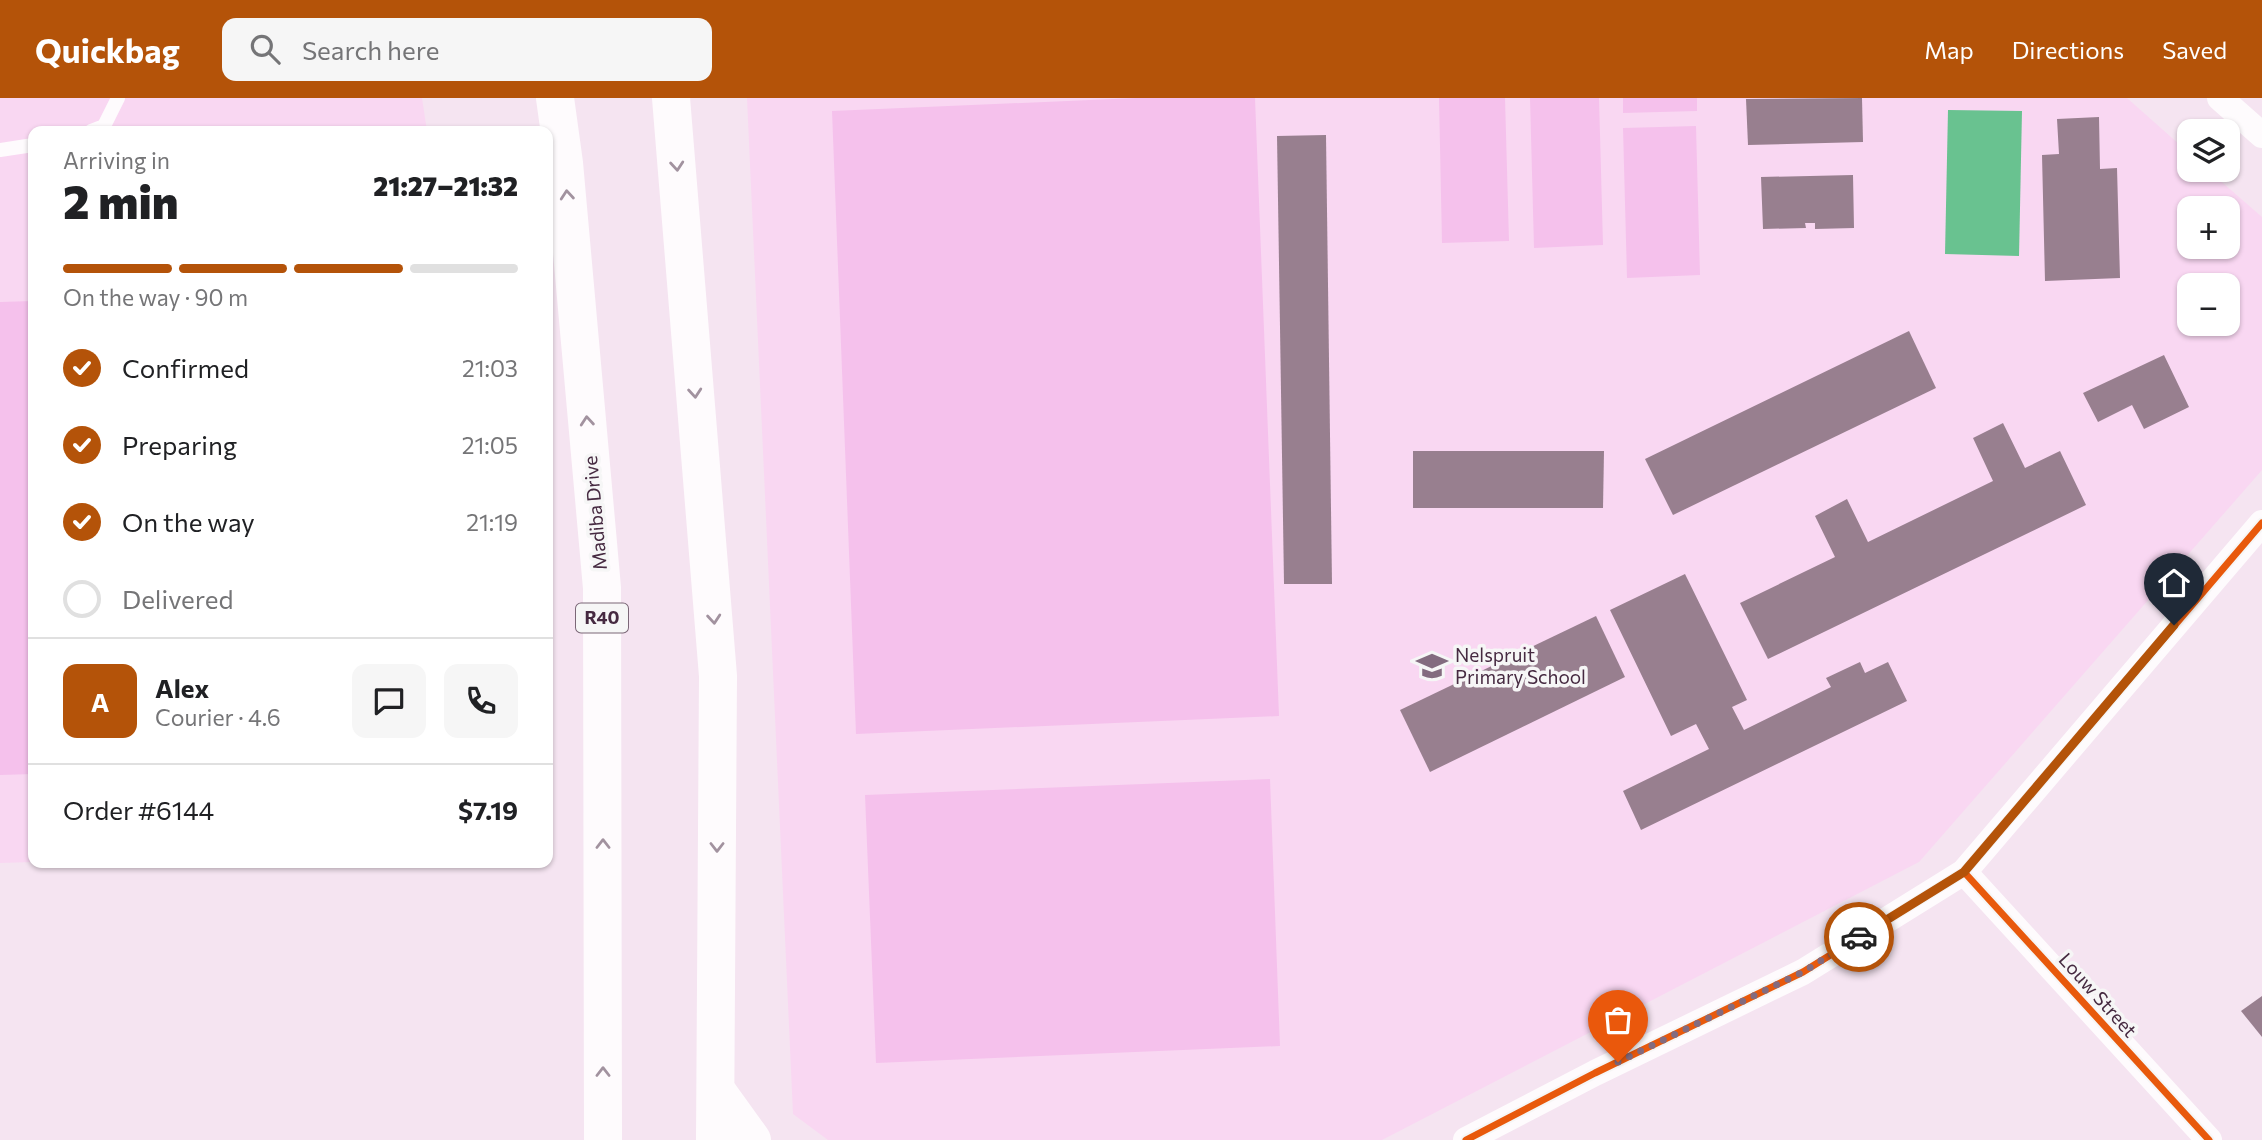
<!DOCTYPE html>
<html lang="en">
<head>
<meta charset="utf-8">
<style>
  :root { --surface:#fff; --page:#f6f6f6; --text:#202124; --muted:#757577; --line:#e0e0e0; --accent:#b45309 }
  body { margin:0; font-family:Commissioner,sans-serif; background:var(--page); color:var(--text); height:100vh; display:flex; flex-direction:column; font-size:26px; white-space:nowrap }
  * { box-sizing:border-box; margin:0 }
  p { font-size:23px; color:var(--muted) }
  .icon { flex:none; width:38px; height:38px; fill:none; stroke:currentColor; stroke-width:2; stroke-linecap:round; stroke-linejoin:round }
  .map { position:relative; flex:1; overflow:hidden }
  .sheet { position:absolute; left:28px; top:28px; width:525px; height:742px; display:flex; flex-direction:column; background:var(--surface); border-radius:14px; box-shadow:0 2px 5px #0004 }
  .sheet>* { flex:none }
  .controls { position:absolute; left:2177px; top:21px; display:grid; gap:14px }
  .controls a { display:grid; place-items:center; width:63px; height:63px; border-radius:14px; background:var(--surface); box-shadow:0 2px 5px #0004; font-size:35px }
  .pin { position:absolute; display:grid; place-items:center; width:60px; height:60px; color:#fff; margin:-72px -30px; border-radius:50% 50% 50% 0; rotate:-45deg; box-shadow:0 0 7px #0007 }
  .pin .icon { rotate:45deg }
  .courier { position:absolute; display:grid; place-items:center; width:70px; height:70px; margin:-35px; border:5px solid #b45309; border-radius:50%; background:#fff; color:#222; box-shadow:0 2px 9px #0007 }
  .head em { font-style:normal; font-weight:800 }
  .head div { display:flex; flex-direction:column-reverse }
  .head { display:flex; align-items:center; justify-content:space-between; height:119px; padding:0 35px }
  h1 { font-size:46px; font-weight:800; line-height:52px }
  .bar { display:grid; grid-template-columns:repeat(4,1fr); gap:10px 7px; align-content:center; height:84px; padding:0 35px }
  .bar i { height:9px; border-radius:5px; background:var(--line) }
  .bar .active { background:var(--accent) }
  .bar p { grid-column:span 4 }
  .line { display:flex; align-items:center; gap:18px; padding:0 35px; border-top:2px solid var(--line) }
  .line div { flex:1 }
  .round { display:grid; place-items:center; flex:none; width:74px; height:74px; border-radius:14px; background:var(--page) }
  ol { padding:0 35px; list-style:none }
  li { display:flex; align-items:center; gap:21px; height:77px }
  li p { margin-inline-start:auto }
  li .icon { padding:7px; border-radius:50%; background:var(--accent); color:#fff; stroke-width:4 }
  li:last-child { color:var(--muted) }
  li i { width:38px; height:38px; border:4px solid var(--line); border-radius:50% }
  header { display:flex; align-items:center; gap:42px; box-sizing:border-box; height:98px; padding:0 35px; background:var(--accent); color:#fff }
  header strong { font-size:33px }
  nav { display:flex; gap:38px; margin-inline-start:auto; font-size:24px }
  .search { width:490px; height:63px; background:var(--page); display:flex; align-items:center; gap:18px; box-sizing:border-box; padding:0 24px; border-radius:14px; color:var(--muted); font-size:26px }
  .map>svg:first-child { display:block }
</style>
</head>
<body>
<header>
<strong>Quickbag</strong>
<div class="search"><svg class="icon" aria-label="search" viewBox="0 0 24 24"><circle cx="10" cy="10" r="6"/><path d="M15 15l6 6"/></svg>Search here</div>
<nav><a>Map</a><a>Directions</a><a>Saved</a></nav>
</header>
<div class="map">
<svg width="2262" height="1042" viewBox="0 0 2262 1042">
  <rect width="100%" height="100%" fill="#f5e4f1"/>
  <g fill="#f9d7f2" fill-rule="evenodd">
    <polygon points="0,0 422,0 427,33 33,33 33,764 0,765"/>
    <path d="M747,0h1380l62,55v17h19l54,47v253l-343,392 -537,278h-554l-35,-26zM2189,110h39v39h-39zM2189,187h39v39h-39z"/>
  </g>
  <g fill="#f5c1ec">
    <polygon points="1136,0 1255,0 1279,618 856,636 832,13"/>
    <polygon points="1439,0 1505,0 1509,143 1442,145"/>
    <polygon points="1530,0 1599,0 1603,147 1534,150"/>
    <polygon points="1623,0 1697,0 1697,13 1623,15"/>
    <polygon points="1696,28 1700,177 1627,180 1623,30"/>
    <polygon points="33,203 33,676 0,677 0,204"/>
    <polygon points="1270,681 1280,948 876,965 865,697"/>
  </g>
  <polygon fill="#69c290" points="1948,12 2022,13 2019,158 1945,156"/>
  <g fill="#987f8f">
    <polygon points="1862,0 1863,44 1748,47 1746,1"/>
    <polygon points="2099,19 2100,71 2117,70 2120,180 2045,183 2042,57 2059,56 2057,21"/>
    <polygon points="1326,37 1332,486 1284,486 1277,38"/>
    <polygon points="1853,77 1854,130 1815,131 1815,125 1805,125 1806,130 1763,131 1761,79"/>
    <polygon points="1909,233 1936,290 1673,417 1645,361"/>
    <polygon points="2164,257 2189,309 2144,331 2132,307 2098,324 2083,295"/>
    <polygon points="2003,325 2025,370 2060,353 2086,407 1768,561 1740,505 1835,459 1815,418 1847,401 1868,444 1993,383 1973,340"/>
    <polygon points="1413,353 1604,353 1603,410 1413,410"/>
    <polygon points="1685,476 1747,602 1732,609 1744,632 1831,589 1826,580 1860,564 1865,575 1888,564 1907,603 1641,732 1623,693 1709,651 1696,626 1671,638 1610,512"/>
    <polygon points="1596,518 1625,579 1430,674 1400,612"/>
    <polygon points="2262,898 2262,939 2241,913"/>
  </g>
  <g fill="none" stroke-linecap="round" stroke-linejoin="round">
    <g stroke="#fefbfd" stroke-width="14">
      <polyline points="91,33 104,28 118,0"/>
      <polyline points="0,52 33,47"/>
    </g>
    <g stroke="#fefbfd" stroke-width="26">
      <polyline points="2220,0 2262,37"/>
      <polyline points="1964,774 2209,1042"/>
      <polyline points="1466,1042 1595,975 1803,874 1964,774 2262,425"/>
    </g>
    <g stroke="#fefbfd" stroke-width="38">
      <polyline points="555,0 564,65 602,490 603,1042"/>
      <polyline points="671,0 718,578 715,1042"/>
      <polyline points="716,992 752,1042"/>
    </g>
    <defs>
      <g id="cycleway">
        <polyline points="1964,774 2209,1042"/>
        <polyline points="1466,1042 1595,975 1803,874 1964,774 2262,425"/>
      </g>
    </defs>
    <use href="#cycleway" stroke="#f6f6f6" stroke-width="11"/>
    <use href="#cycleway" stroke="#e8590c" stroke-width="7"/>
  </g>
  <defs><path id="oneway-chevron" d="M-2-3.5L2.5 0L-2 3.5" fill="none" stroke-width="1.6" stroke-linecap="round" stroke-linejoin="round" transform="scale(1.75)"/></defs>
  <g stroke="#a2929f">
    <use href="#oneway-chevron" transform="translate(677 68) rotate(85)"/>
    <use href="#oneway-chevron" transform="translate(567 97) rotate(-95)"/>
    <use href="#oneway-chevron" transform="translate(695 295) rotate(85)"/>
    <use href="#oneway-chevron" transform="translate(587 323) rotate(-95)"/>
    <use href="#oneway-chevron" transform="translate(714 521) rotate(85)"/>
    <use href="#oneway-chevron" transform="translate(603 746) rotate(-90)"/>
    <use href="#oneway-chevron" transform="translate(717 749) rotate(90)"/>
    <use href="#oneway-chevron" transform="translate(603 974) rotate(-90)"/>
  </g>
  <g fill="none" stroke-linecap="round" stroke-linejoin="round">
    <polyline stroke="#836b7f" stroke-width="7" stroke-dasharray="0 12.6" points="1618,964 1803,874 1859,839"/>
    <polyline stroke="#b45309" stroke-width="9" points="1859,839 1964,774 2174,527"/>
  </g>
  <defs>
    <symbol id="school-bare" viewBox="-9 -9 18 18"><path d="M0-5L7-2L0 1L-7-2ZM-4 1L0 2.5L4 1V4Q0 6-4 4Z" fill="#836b7f" stroke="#f6f6f6" stroke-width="2.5" paint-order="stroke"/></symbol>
  </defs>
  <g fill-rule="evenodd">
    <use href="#school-bare" x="1410" y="546" width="44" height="44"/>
  </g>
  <g text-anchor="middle" stroke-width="7" stroke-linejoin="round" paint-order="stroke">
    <rect fill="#f6f6f6" stroke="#7b6777" stroke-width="2" x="576" y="505.5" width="52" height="29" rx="5"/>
    <g font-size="18" font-weight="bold" fill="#462a41">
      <text x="602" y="526">R40</text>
    </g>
    <g font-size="19" fill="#462a41" stroke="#f6f6f6">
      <text transform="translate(595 415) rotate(-95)" y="7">Madiba Drive</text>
      <text transform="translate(2098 897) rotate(48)" y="7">Louw Street</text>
    </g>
    <g font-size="19" fill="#462a41" stroke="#f6f6f6" text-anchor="start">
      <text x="1455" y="564">Nelspruit<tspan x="1455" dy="22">Primary School</tspan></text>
    </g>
  </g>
</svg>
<div class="controls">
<a><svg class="icon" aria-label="layers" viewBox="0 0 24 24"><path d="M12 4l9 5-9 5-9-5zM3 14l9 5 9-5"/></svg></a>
<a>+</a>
<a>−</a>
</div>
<div class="pin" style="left:1618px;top:964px;background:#ea580c"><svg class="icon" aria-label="bag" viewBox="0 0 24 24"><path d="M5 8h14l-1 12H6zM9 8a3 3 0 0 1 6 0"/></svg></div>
<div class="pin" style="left:2174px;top:527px;background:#1f2937"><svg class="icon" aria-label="home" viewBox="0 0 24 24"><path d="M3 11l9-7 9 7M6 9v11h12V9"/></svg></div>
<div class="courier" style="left:1859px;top:839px"><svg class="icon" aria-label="car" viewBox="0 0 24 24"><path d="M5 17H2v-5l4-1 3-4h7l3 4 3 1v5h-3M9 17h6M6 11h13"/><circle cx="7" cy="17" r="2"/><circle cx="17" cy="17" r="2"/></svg></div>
<section class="sheet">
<div class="head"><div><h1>2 min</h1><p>Arriving in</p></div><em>21:27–21:32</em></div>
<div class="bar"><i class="active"></i><i class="active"></i><i class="active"></i><i></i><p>On the way · 90 m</p></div>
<ol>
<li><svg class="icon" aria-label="check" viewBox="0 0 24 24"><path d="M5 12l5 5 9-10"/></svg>Confirmed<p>21:03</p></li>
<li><svg class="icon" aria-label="check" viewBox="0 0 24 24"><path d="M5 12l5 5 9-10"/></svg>Preparing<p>21:05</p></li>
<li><svg class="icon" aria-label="check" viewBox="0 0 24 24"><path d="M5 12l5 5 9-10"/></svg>On the way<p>21:19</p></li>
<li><i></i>Delivered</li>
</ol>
<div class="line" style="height:126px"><b class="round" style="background:var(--accent);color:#fff">A</b><div><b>Alex</b><p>Courier · 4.6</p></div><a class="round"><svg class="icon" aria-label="chat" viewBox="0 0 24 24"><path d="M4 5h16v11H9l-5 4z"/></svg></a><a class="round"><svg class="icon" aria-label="phone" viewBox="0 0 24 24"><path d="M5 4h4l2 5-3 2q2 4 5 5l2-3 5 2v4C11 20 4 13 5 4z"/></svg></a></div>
<div class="line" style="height:91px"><div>Order #6144</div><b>$7.19</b></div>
</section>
</div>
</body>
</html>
